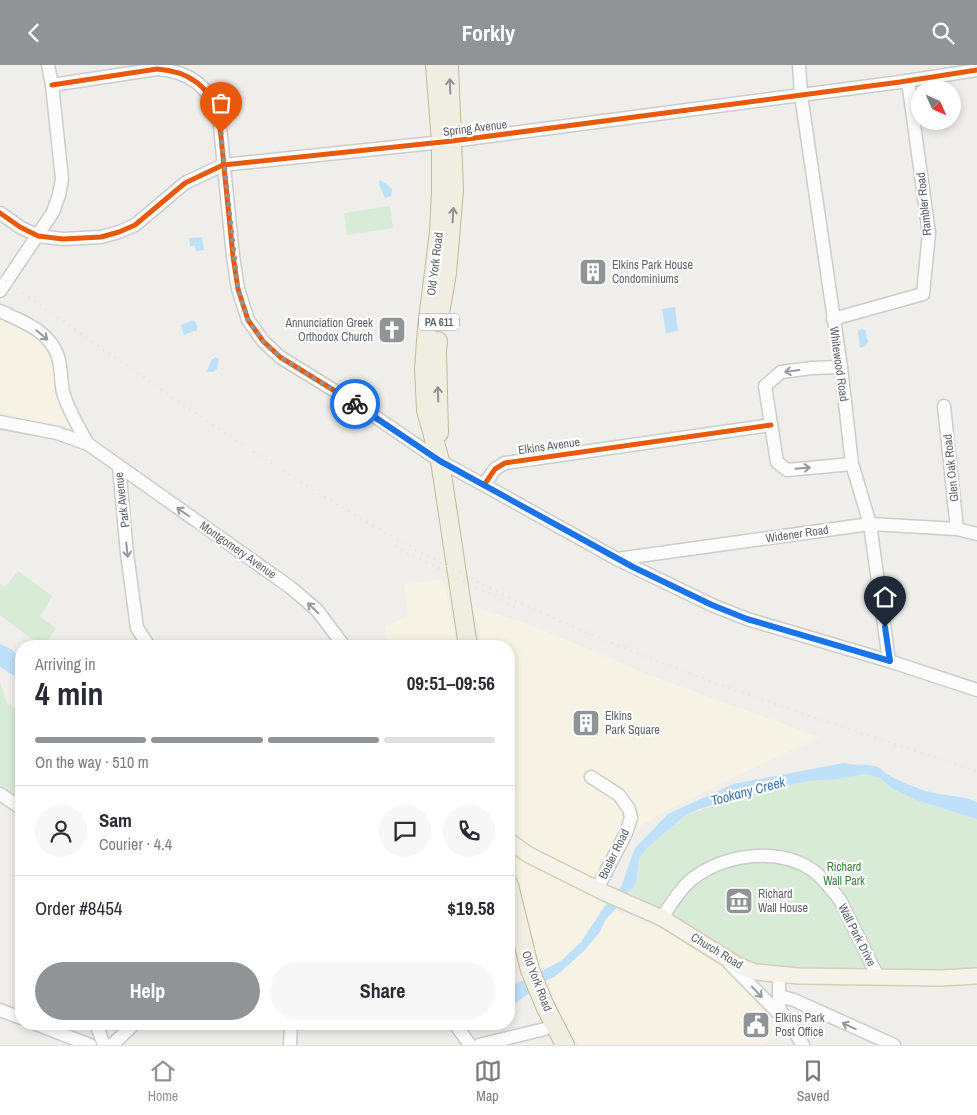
<!DOCTYPE html>
<html lang="en">
<head>
<meta charset="utf-8">
<style>
  :root { --surface:#fff; --page:#f7f7f7; --text:#2b2b33; --muted:#7c7c81; --line:#e1e1e2; --accent:#919496 }
  body { margin:0; font-family:"Archivo Narrow",sans-serif; background:var(--page); color:var(--text); height:100vh; display:flex; flex-direction:column; font-size:19px; white-space:nowrap }
  * { box-sizing:border-box; margin:0 }
  p { font-size:16px; color:var(--muted) }
  .icon { flex:none; width:28px; height:28px; fill:none; stroke:currentColor; stroke-width:2; stroke-linecap:round; stroke-linejoin:round }
  .map { position:relative; flex:1; overflow:hidden }
  .details { position:absolute; left:15px; top:575px; width:500px; height:390px; display:flex; flex-direction:column; background:var(--surface); border-radius:20px; box-shadow:0 2px 8px #0003 }
  .details>* { flex:none }
  .needle { width:32px; rotate:135deg }
  .controls { position:absolute; left:911px; top:15px; display:grid; gap:10px }
  .controls a { display:grid; place-items:center; width:50px; height:50px; border-radius:50%; background:var(--surface); box-shadow:0 2px 8px #0003; font-size:25px }
  .pin { position:absolute; display:grid; place-items:center; width:42px; height:42px; color:#fff; margin:-51px -21px; border-radius:50% 50% 50% 0; rotate:-45deg; box-shadow:0 0 5px #0007 }
  .pin .icon { rotate:45deg }
  .courier { position:absolute; display:grid; place-items:center; width:50px; height:50px; margin:-25px; border:4px solid #1a73e8; border-radius:50%; background:#fff; color:#222; box-shadow:0 1px 6px #0007 }
  .overview em { font-style:normal; font-weight:700 }
  .overview div { display:flex; flex-direction:column-reverse }
  .overview { display:flex; align-items:center; justify-content:space-between; height:85px; padding:0 20px }
  h1 { font-size:32px; font-weight:700; line-height:38px }
  .bar { display:grid; grid-template-columns:repeat(4,1fr); gap:8px 5px; align-content:center; height:60px; padding:0 20px }
  .bar i { height:6px; border-radius:4px; background:var(--line) }
  .bar .active { background:var(--accent) }
  .bar p { grid-column:span 4 }
  .line { display:flex; align-items:center; gap:12px; padding:0 20px; border-top:1px solid var(--line) }
  .line div { flex:1 }
  .round { display:grid; place-items:center; flex:none; width:52px; height:52px; border-radius:26px; background:var(--page) }
  .button { display:flex; gap:10px; margin-top:auto; padding:10px 20px }
  .button a { flex:1; height:58px; border-radius:30px; background:var(--accent); color:#fff; font-size:20px; font-weight:700; line-height:58px; text-align:center }
  .button a+a { background:var(--page); color:var(--text) }
  header { display:flex; justify-content:space-between; align-items:center; height:65px; padding:0 20px; background:var(--accent); color:#fff; font-size:22px; font-weight:700 }
  .tab-bar { display:flex; justify-content:space-around; align-items:center; height:70px; border-top:1px solid var(--line); background:var(--surface); font-size:14px; color:var(--muted) }
  .tab-bar a { display:grid; justify-items:center; gap:2px }
  .tab-bar .active { color:var(--accent) }
  .map>svg:first-child { display:block }
</style>
</head>
<body>
<header><svg class="icon" aria-label="back" viewBox="0 0 24 24"><path d="M15 5l-7 7 7 7"/></svg>Forkly<svg class="icon" aria-label="search" viewBox="0 0 24 24"><circle cx="10" cy="10" r="6"/><path d="M15 15l6 6"/></svg></header>
<div class="map">
<svg width="977" height="980" viewBox="0 0 977 980">
  <rect width="100%" height="100%" fill="#efeeea"/>
  <g fill="#f7f3e4">
    <polygon points="0,255 23,261 39,271 52,291 54,311 69,362 0,348"/>
    <polygon points="441,514 445,520 457,581 388,581 385,561 408,551 404,520"/>
    <polygon points="474,542 529,559 646,609 819,672 675,741 640,761 608,814 594,833 623,849 663,865 714,893 756,930 779,961 766,980 579,980 562,951 535,886 520,825 509,746 509,581 482,581"/>
  </g>
  <g fill="#d8ebd6">
    <polygon points="390,141 393,163 347,170 344,148"/>
    <polygon points="18,506 52,531 40,552 56,563 44,581 41,581 0,550 0,519 5,522"/>
    <polygon points="0,618 7,638 21,648 21,733 0,720"/>
    <polygon points="863,709 880,713 893,724 916,735 977,750 977,907 768,904 743,895 700,866 672,850 628,827 634,822 637,815 639,793 648,782 686,750 736,733 808,716"/>
  </g>
  <g fill="#bfe0f9">
    <polygon points="379,115 387,119 392,125 391,131 385,133 379,119"/>
    <polygon points="202,172 204,185 196,186 195,181 190,181 189,173"/>
    <polygon points="675,242 678,266 666,268 662,244"/>
    <polygon points="194,255 198,262 197,263 197,265 184,270 181,260"/>
    <polygon points="862,264 865,265 868,277 865,281 860,283 858,266"/>
    <polygon points="216,292 219,294 217,304 213,307 207,307 211,295"/>
    <polygon points="0,579 11,584 21,594 21,615 0,602"/>
    <path d="M844,698c11,3 22,0 34,4 4,2 5,5 9,7 12,8 26,12 39,17 17,5 33,4 49,10l2,2v16l-61,-19 -23,-11 -13,-11 -16,-4 -28,5 -28,2 -72,17 -37,11 -13,6 -38,32 -9,11 -2,21 -3,8 -6,5 -14,19 -8,8 -6,13 -17,20 -27,24 -10,5 -37,27v-19l6,-5 46,-23 20,-19 23,-35 17,-20 14,-39 33,-34 65,-30z"/>
  </g>
  <g fill="none" stroke-linecap="round" stroke-linejoin="round">
    <defs>
      <g id="minor">
        <polyline points="799,0 801,30 841,302 852,399 870,459 889,596"/>
        <path d="M52,20l105,-16c31,2 53,17 62,48l14,139 5,33 10,31 15,21 17,16 84,52 76,52 44,24 11,-16 10,-6 266,-38"/>
        <polyline points="0,148 20,162 38,171 63,174 101,172 119,167 135,160 185,118 223,100 452,76 900,17 977,5"/>
        <polyline points="0,226 53,147 59,130 62,114 52,20 48,0"/>
        <path d="M0,246c21,10 48,19 57,43 5,12 3,25 6,38 5,18 16,36 25,52l202,143 27,23 27,36"/>
        <polyline points="833,254 923,229 929,168 908,16"/>
        <polyline points="841,302 812,303 781,307 765,321 777,397 787,405 852,399"/>
        <polyline points="944,341 957,464"/>
        <polyline points="0,357 57,368 88,379"/>
        <polyline points="119,402 127,488 137,563 149,581"/>
        <polyline points="484,420 617,494 712,540 747,554 889,596 977,625"/>
        <polyline points="617,494 870,459 957,464 977,469"/>
        <polyline points="591,712 619,730 629,744 631,753 626,768 597,824"/>
        <polyline points="0,729 18,741 21,741"/>
        <path d="M662,853c9,-14 17,-28 30,-39 33,-25 84,-32 119,-10 12,8 20,20 29,31l38,77"/>
        <polyline points="730,899 791,961"/>
        <polyline points="779,909 779,943 803,980"/>
        <polyline points="779,936 783,932 794,935 894,980"/>
        <polyline points="0,945 21,953"/>
        <polyline points="36,959 90,980"/>
        <polyline points="96,959 104,980"/>
        <polyline points="455,959 470,980"/>
        <polyline points="112,980 134,959"/>
        <polyline points="290,980 291,959"/>
        <polyline points="479,980 545,964"/>
      </g>
      <polyline id="major" points="509,776 529,790 605,828 662,853 739,901 755,907 799,911 941,913 977,911"/>
      <g id="highway">
        <polyline points="435,0 441,77 441,127 439,167 427,263 424,304 426,345 440,396 468,581"/>
        <polyline points="440,248 447,208 454,125 449,0"/>
        <polyline points="438,276 437,288 439,368"/>
        <polyline points="509,820 530,905 545,941 565,980"/>
      </g>
    </defs>
    <use href="#minor" stroke="#cbcccc" stroke-width="15"/>
    <use href="#major" stroke="#d7ceb8" stroke-width="18"/>
    <use href="#highway" stroke="#c8b996" stroke-width="20"/>
    <use href="#minor" stroke="#fdfcfc" stroke-width="12"/>
    <use href="#major" stroke="#f4f2e9" stroke-width="15"/>
    <use href="#highway" stroke="#f0ede3" stroke-width="18"/>
    <g stroke="#e4e4e4" stroke-width="2.5" stroke-dasharray="1 6" stroke-linecap="butt">
      <path d="M0,212c130,90 258,185 397,262 77,43 158,82 240,114 111,44 226,81 340,118"/>
      <polyline points="395,481 515,542"/>
    </g>
    <defs>
      <g id="cycleway">
        <path d="M52,20l105,-16c31,2 53,17 62,48l14,139 5,33 10,31 15,21 17,16 84,52 76,52 44,24 11,-16 10,-6 266,-38"/>
        <polyline points="0,148 20,162 38,171 63,174 101,172 119,167 135,160 185,118 223,100 452,76 900,17 977,5"/>
      </g>
    </defs>
    <use href="#cycleway" stroke="#fff" stroke-width="8"/>
    <use href="#cycleway" stroke="#e8590c" stroke-width="5"/>
  </g>
  <defs><path id="oneway-shaft" d="M-6 0H5M1.5-3L5.5 0L1.5 3" fill="none" stroke-width="1.6" stroke-linecap="round" stroke-linejoin="round" transform="scale(1.25)"/></defs>
  <g stroke="#929393">
    <use href="#oneway-shaft" transform="translate(450 21) rotate(-92)"/>
    <use href="#oneway-shaft" transform="translate(453 150) rotate(-87)"/>
    <use href="#oneway-shaft" transform="translate(438 329) rotate(-92)"/>
  </g>
  <g stroke="#96999c">
    <use href="#oneway-shaft" transform="translate(42 270) rotate(40)"/>
    <use href="#oneway-shaft" transform="translate(792 306) rotate(172)"/>
    <use href="#oneway-shaft" transform="translate(803 403) rotate(-5)"/>
    <use href="#oneway-shaft" transform="translate(183 447) rotate(-145)"/>
    <use href="#oneway-shaft" transform="translate(127 485) rotate(84)"/>
    <use href="#oneway-shaft" transform="translate(313 543) rotate(-136)"/>
    <use href="#oneway-shaft" transform="translate(757 927) rotate(46)"/>
    <use href="#oneway-shaft" transform="translate(849 961) rotate(-155)"/>
  </g>
  <g fill="none" stroke-linecap="round" stroke-linejoin="round">
    <polyline stroke="#919496" stroke-width="5" stroke-dasharray="0 9" points="221,68 238,224 248,255 263,276 280,292 355,339"/>
    <polyline stroke="#1a73e8" stroke-width="6" points="355,339 440,396 633,502 712,540 747,554 890,596 885,562"/>
  </g>
  <defs>
    <symbol id="building-square" viewBox="-11 -11 22 22"><rect x="-9" y="-9" width="18" height="18" rx="4" fill="#919496" stroke="#fff"/><path d="M-4-6H4V6H1V3H-1V6H-4ZM-2.5-4.3h1.7v1.8h-1.7ZM.8-4.3h1.7v1.8H.8ZM-2.5-1h1.7V.8h-1.7ZM.8-1h1.7V.8H.8Z" fill="#fff"/></symbol>
    <symbol id="church-square" viewBox="-11 -11 22 22"><rect x="-9" y="-9" width="18" height="18" rx="4" fill="#919496" stroke="#fff"/><path d="M-1.2-6h2.4v3.5h3.3v2.4h-3.3V6h-2.4V-.1h-3.3v-2.4h3.3Z" fill="#fff"/></symbol>
    <symbol id="museum-square" viewBox="-11 -11 22 22"><rect x="-9" y="-9" width="18" height="18" rx="4" fill="#919496" stroke="#fff"/><path d="M0-6L6-3V-2H-6V-3ZM-5-1h2V3h-2ZM-1-1h2V3h-2ZM3-1h2V3H3ZM-6 4H6V6H-6Z" fill="#fff"/></symbol>
    <symbol id="civic-square" viewBox="-11 -11 22 22"><rect x="-9" y="-9" width="18" height="18" rx="4" fill="#919496" stroke="#fff"/><path d="M-.6-6.5H3V-4.5H.6V-3L4-1V1h2V6H-6V1h2V-1L-.6-3ZM-1.2 2.5V6h2.4V2.5Z" fill="#fff"/></symbol>
  </defs>
  <g fill-rule="evenodd">
    <use href="#building-square" x="577" y="191" width="32" height="32"/>
    <use href="#church-square" x="376" y="249" width="32" height="32"/>
    <use href="#building-square" x="570" y="642" width="32" height="32"/>
    <use href="#museum-square" x="723" y="820" width="32" height="32"/>
    <use href="#civic-square" x="740" y="944" width="32" height="32"/>
  </g>
  <g text-anchor="middle" stroke-width="4.5" stroke-linejoin="round" paint-order="stroke">
    <rect fill="#fff" stroke="#8f9295" stroke-width="1" x="419" y="248.5" width="40" height="17" rx="4"/>
    <g font-size="11" font-weight="bold" fill="#5f6368">
      <text x="439" y="261">PA 611</text>
    </g>
    <g font-size="12" fill="#5f6368" stroke="#fff">
      <text transform="translate(475 63) rotate(-7)" y="4">Spring Avenue</text>
      <text transform="translate(924 139) rotate(-96)" y="4">Rambler Road</text>
      <text transform="translate(435 199) rotate(-83)" y="4">Old York Road</text>
      <text transform="translate(839 299) rotate(82)" y="4">Whitewood Road</text>
      <text transform="translate(549 381) rotate(-8)" y="4">Elkins Avenue</text>
      <text transform="translate(951 403) rotate(-96)" y="4">Glen Oak Road</text>
      <text transform="translate(122 435) rotate(-97)" y="4">Park Avenue</text>
      <text transform="translate(797 469) rotate(-8)" y="4">Widener Road</text>
      <text transform="translate(238 485) rotate(35)" y="4">Montgomery Avenue</text>
      <text transform="translate(614 789) rotate(-64)" y="4">Bosler Road</text>
      <text transform="translate(857 870) rotate(63)" y="4">Wall Park Drive</text>
      <text transform="translate(717 886) rotate(31)" y="4">Church Road</text>
      <text transform="translate(537 916) rotate(69)" y="4">Old York Road</text>
    </g>
    <g font-size="12" fill="#5f6368" stroke="#fff" text-anchor="start">
      <text x="612" y="204">Elkins Park House<tspan x="612" dy="14">Condominiums</tspan></text>
      <text x="373" y="262" text-anchor="end">Annunciation Greek<tspan x="373" dy="14">Orthodox Church</tspan></text>
      <text x="605" y="655">Elkins<tspan x="605" dy="14">Park Square</tspan></text>
      <text x="758" y="833">Richard<tspan x="758" dy="14">Wall House</tspan></text>
      <text x="775" y="957">Elkins Park<tspan x="775" dy="14">Post Office</tspan></text>
    </g>
    <g font-size="12" fill="#348238" stroke="#fff">
      <text x="844" y="806">Richard<tspan x="844" dy="14">Wall Park</tspan></text>
    </g>
    <g font-size="14" font-style="italic" fill="#4174aa" stroke="#fff">
      <text transform="translate(748 726) rotate(-15)" y="5">Tookany Creek</text>
    </g>
  </g>
</svg>
<div class="controls">
<a><svg class="needle" viewBox="-14 -14 28 28"><path d="M0-13l5 13h-10z" fill="#e53935"/><path d="M0 13l5-13h-10z" fill="#7c7c81"/></svg></a>
</div>
<div class="pin" style="left:221px;top:68px;background:#ea580c"><svg class="icon" aria-label="bag" viewBox="0 0 24 24"><path d="M5 8h14l-1 12H6zM9 8a3 3 0 0 1 6 0"/></svg></div>
<div class="pin" style="left:885px;top:562px;background:#1f2937"><svg class="icon" aria-label="home" viewBox="0 0 24 24"><path d="M3 11l9-7 9 7M6 9v11h12V9"/></svg></div>
<div class="courier" style="left:355px;top:339px"><svg class="icon" aria-label="bike" viewBox="0 0 24 24"><circle cx="6" cy="16" r="4"/><circle cx="18" cy="16" r="4"/><path d="M6 16l4-8h5l3 8M10 8l3 8H6M13 5h3"/></svg></div>
<section class="details">
<div class="overview"><div><h1>4 min</h1><p>Arriving in</p></div><em>09:51–09:56</em></div>
<div class="bar"><i class="active"></i><i class="active"></i><i class="active"></i><i></i><p>On the way · 510 m</p></div>
<div class="line" style="height:90px"><a class="round"><svg class="icon" aria-label="person" viewBox="0 0 24 24"><circle cx="12" cy="8" r="4"/><path d="M4 21q1-7 8-7t8 7"/></svg></a><div><b>Sam</b><p>Courier · 4.4</p></div><a class="round"><svg class="icon" aria-label="chat" viewBox="0 0 24 24"><path d="M4 5h16v11H9l-5 4z"/></svg></a><a class="round"><svg class="icon" aria-label="phone" viewBox="0 0 24 24"><path d="M5 4h4l2 5-3 2q2 4 5 5l2-3 5 2v4C11 20 4 13 5 4z"/></svg></a></div>
<div class="line" style="height:65px"><div>Order #8454</div><b>$19.58</b></div>
<div class="button"><a>Help</a><a>Share</a></div>
</section>
</div>
<nav class="tab-bar">
<a class="active"><svg class="icon" aria-label="home" viewBox="0 0 24 24"><path d="M3 11l9-7 9 7M6 9v11h12V9"/></svg>Home</a>
<a><svg class="icon" aria-label="map" viewBox="0 0 24 24"><path d="M3 6l6-2 6 2 6-2v14l-6 2-6-2-6 2zM9 4v14M15 6v14"/></svg>Map</a>
<a><svg class="icon" aria-label="saved" viewBox="0 0 24 24"><path d="M7 4h10v16l-5-4-5 4z"/></svg>Saved</a>
</nav>
</body>
</html>
